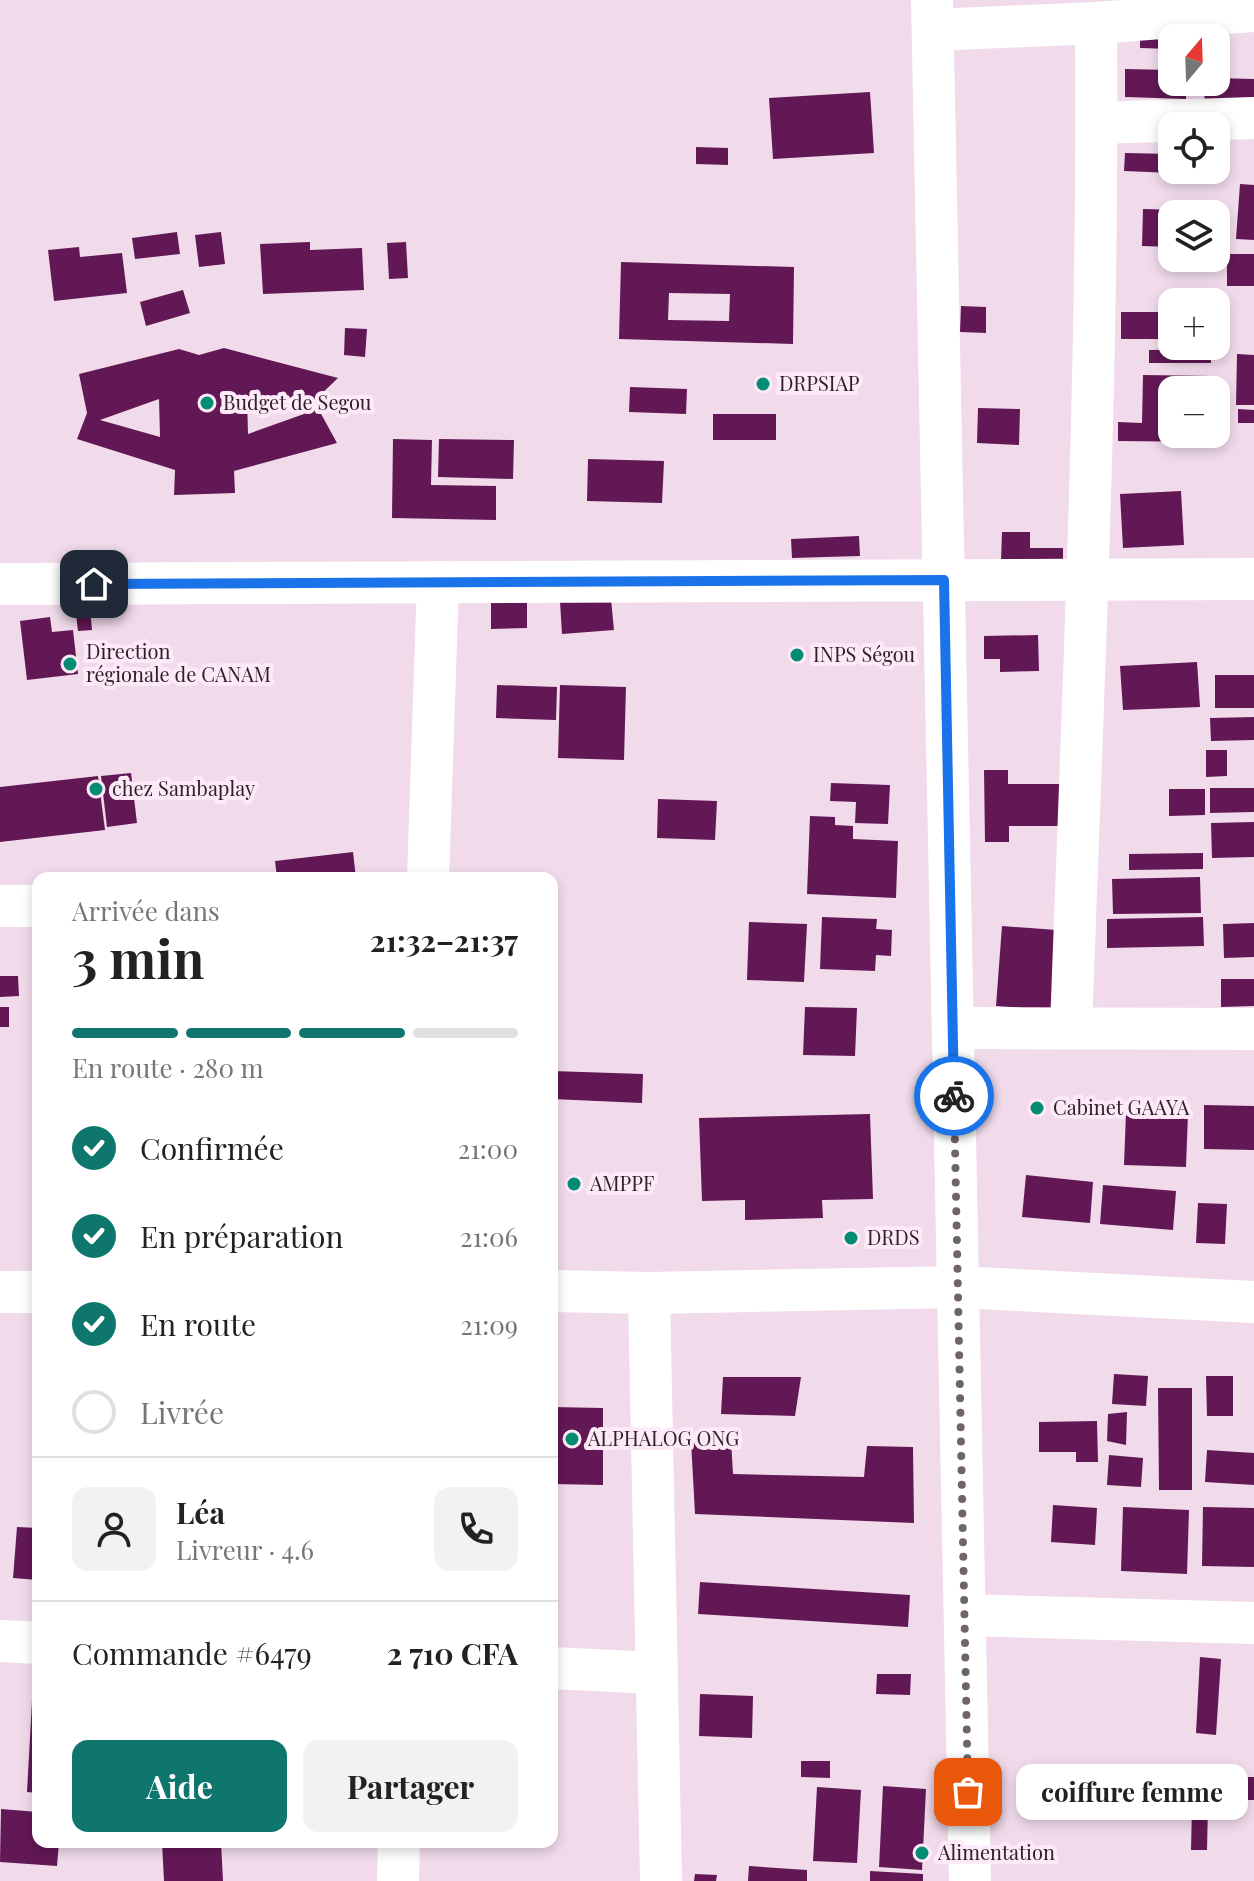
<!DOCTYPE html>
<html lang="fr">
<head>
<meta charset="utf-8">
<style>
  :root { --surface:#fff; --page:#f2f2f2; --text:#222; --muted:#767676; --line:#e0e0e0; --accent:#0f766e }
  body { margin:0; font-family:"Playfair Display",serif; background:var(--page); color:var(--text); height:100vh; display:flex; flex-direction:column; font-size:30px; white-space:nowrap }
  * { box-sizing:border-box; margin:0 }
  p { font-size:26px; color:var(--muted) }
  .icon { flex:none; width:44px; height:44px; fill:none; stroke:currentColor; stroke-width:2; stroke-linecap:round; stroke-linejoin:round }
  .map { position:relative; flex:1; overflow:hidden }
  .details { position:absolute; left:32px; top:872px; width:526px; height:976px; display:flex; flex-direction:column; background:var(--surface); border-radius:16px; box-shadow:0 4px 12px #0003 }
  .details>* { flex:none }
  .needle { width:52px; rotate:19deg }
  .tools { position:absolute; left:1158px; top:24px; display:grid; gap:16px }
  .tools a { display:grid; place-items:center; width:72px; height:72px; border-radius:16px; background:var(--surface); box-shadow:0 4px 12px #0003; font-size:40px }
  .pin { position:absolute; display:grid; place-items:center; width:68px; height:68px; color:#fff; margin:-34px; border-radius:16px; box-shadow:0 4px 12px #0006 }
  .courier { position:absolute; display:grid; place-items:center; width:80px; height:80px; margin:-40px; border:6px solid #1a73e8; border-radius:50%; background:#fff; color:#222; box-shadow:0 2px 10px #0007 }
  .bubble { position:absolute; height:56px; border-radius:16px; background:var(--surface); box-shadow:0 4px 12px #0003; font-size:26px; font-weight:700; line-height:56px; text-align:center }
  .overview em { font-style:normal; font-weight:700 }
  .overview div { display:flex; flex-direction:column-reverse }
  .overview { display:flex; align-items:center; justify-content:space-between; height:136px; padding:0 40px }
  h1 { font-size:52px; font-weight:700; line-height:60px }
  .bar { display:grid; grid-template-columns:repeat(4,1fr); gap:12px 8px; align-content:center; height:96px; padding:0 40px }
  .bar i { height:10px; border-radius:6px; background:var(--line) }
  .bar .current { background:var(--accent) }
  .bar p { grid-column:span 4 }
  .line { display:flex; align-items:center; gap:20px; padding:0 40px; border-top:2px solid var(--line) }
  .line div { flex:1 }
  .round { display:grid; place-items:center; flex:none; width:84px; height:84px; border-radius:16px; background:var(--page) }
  ol { padding:0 40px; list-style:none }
  li { display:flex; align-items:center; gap:24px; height:88px }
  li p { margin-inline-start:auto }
  li .icon { padding:8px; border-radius:50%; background:var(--accent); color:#fff; stroke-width:4 }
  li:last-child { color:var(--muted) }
  li i { width:44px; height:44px; border:4px solid var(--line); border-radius:50% }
  .cta { display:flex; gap:16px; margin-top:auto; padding:16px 40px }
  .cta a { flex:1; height:92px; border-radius:16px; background:var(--accent); color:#fff; font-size:32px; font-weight:700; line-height:92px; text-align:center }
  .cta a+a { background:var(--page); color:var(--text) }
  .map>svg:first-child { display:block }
</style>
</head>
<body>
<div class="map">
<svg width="1254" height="1881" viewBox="0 0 1254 1881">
  <rect width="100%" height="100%" fill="#f1dbeb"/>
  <g fill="#621855" fill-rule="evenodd">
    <polygon points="1140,29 1172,30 1172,49 1140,48"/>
    <polygon points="1125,69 1172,70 1172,82 1186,82 1186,99 1125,97"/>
    <polygon points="1216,78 1254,79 1254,112 1204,110 1205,82 1216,82"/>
    <polygon points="870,92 874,153 773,159 769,98"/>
    <polygon points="696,147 728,148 728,165 696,164"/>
    <polygon points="1125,153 1172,154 1172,173 1124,171"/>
    <polygon points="1216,155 1224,155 1223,174 1176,173 1176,170 1216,170"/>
    <polygon points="1240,184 1254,185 1254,240 1236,239"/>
    <polygon points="1143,209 1224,211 1224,248 1216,248 1216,214 1172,214 1172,247 1142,246"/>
    <polygon points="177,232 180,254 135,259 132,238"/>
    <polygon points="221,232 225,264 199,267 195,235"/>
    <polygon points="310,242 310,250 362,248 364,290 263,294 260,244"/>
    <polygon points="406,242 408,278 389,279 387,243"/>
    <polygon points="79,247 80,257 122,253 127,293 54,301 48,250"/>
    <rect x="1227" y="254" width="27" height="32"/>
    <path d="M621,262l173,5 -1,77 -174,-5zM669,293l61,1 -1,27 -61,-1z"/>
    <polygon points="183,290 190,313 146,326 140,302"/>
    <polygon points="961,306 986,307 986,333 960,332"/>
    <rect x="1121" y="312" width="51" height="27"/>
    <polygon points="345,328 367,329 365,357 344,355"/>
    <path d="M224,348l114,30 -24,23 23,42 -103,28 1,22 -61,2 1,-25 -98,-31 10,-26 -8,-39 100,-25 20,6zM247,397l57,17 -56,20zM159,399l1,38 -60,-17z"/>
    <polygon points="1211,349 1211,363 1149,363 1149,350"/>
    <polygon points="1237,354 1254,355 1254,405 1236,405"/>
    <polygon points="1143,375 1211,376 1210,390 1172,390 1172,434 1210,434 1210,442 1118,441 1118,422 1142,423"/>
    <polygon points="630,387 687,389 686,414 629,412"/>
    <polygon points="978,408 1020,409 1019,445 977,443"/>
    <polygon points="1238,409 1254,410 1254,423 1238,423"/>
    <rect x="713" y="414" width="63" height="26"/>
    <polygon points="393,439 432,440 431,485 496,486 496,520 392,518"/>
    <polygon points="439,439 514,440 513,479 438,477"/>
    <polygon points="588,459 664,461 662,503 587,501"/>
    <polygon points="1181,491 1184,545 1123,548 1120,494"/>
    <polygon points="1002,532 1030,532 1030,548 1063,548 1063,562 1001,561"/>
    <polygon points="859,536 860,556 792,558 791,539"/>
    <polygon points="89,596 92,630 78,631 74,598"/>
    <polygon points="611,599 614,630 562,634 560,602"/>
    <polygon points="527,601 527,628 491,629 491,602"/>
    <polygon points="50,617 52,632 73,630 78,674 27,680 20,621"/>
    <polygon points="1038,635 1039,671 1000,672 1000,659 984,659 984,636"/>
    <polygon points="1197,662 1200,707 1123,710 1120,666"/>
    <rect x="1215" y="675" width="39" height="33"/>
    <polygon points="497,685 557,687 556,720 496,718"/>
    <polygon points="560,685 626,687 624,760 558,758"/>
    <polygon points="1254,717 1254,740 1211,741 1210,718"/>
    <polygon points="1206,750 1227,750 1227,776 1206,777"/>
    <polygon points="984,770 1008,770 1008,784 1061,784 1061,826 1009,826 1009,842 985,842"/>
    <polygon points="131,773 137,823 107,827 101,776"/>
    <polygon points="98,776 105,830 0,842 0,787"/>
    <polygon points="831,783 890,785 888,824 855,823 856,802 830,801"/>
    <polygon points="1210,788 1254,788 1254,812 1210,813"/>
    <polygon points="1169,789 1205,789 1205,815 1169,816"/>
    <polygon points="658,799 717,801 715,840 657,838"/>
    <polygon points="810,816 835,817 835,825 853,826 853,839 898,841 896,898 807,894"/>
    <polygon points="1254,822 1254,857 1212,858 1211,823"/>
    <polygon points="353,852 356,878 277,878 275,861"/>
    <polygon points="1203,853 1203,869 1129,870 1129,854"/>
    <polygon points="1200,877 1201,913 1113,914 1112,879"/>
    <polygon points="822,917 877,919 876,929 892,930 891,956 876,955 875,971 820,969"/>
    <polygon points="1203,917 1204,946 1107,948 1107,919"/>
    <polygon points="749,922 807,924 804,982 747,980"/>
    <polygon points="1254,923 1254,957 1224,958 1223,924"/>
    <polygon points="1002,926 1057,930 1051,1010 996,1006"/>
    <rect x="34" y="937" width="4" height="33"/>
    <polygon points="0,976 18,976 19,996 0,997"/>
    <polygon points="1221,979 1254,979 1254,1006 1221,1007"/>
    <rect x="0" y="1007" width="9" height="20"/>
    <polygon points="805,1007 857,1008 855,1056 803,1055"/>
    <polygon points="552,1071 643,1074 642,1103 552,1099"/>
    <polygon points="1204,1105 1254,1106 1254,1150 1204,1149"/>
    <polygon points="1126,1112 1188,1114 1186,1167 1124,1165"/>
    <polygon points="870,1114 873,1199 822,1200 823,1218 745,1220 745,1200 702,1201 699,1118"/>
    <polygon points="1026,1175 1093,1182 1090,1223 1022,1217"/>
    <polygon points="1103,1185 1176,1191 1173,1230 1100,1224"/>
    <polygon points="1198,1203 1227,1204 1225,1244 1196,1243"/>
    <polygon points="1114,1374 1148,1376 1146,1406 1112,1404"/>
    <polygon points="1206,1376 1233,1376 1233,1416 1207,1416"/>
    <polygon points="723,1377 801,1377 795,1416 721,1414"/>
    <polygon points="1158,1388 1192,1388 1192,1490 1159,1490"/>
    <polygon points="552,1407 603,1408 603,1485 552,1484"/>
    <polygon points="1127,1412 1126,1445 1107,1441 1108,1414"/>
    <polygon points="1097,1421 1098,1462 1076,1462 1076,1452 1039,1452 1039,1422"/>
    <polygon points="731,1440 733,1474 864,1477 867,1446 913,1447 914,1523 695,1514 691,1441"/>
    <polygon points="1207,1450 1254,1453 1254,1485 1205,1482"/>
    <polygon points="1109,1455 1143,1458 1141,1487 1107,1485"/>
    <polygon points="1053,1505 1097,1508 1095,1545 1051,1542"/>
    <polygon points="1123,1507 1189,1510 1187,1574 1121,1571"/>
    <polygon points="1203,1507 1254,1508 1254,1567 1202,1566"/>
    <polygon points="17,1527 38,1528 38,1580 13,1578"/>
    <polygon points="700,1582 910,1595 908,1627 698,1614"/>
    <polygon points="1200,1657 1221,1659 1216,1735 1196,1733"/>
    <polygon points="877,1674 911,1674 910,1695 876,1694"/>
    <polygon points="33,1683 38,1683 38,1793 27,1792"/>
    <polygon points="700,1694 753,1696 752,1738 699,1736"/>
    <polygon points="801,1761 830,1761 830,1778 801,1777"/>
    <rect x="1197" y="1777" width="57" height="23"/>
    <polygon points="883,1786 926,1789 922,1870 879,1867"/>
    <polygon points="817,1787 861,1790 857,1863 813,1861"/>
    <polygon points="1192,1804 1208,1805 1207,1850 1191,1850"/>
    <polygon points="1,1809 38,1812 38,1842 59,1842 57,1866 0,1862"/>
    <polygon points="162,1842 221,1842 223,1881 164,1881"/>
    <polygon points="253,1842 324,1842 324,1846 253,1848"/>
    <polygon points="749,1866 807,1870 807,1881 748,1881"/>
    <polygon points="870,1871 923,1874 923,1881 870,1881"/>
    <polygon points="695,1874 717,1875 716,1881 694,1881"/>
  </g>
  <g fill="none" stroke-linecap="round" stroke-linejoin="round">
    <g stroke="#fff" stroke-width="42">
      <polyline points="932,0 970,1881"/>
      <polyline points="933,30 1096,23 1254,11"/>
      <polyline points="1097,123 1254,118"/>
      <polyline points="0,584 1254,579"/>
      <polyline points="428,878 438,582"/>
      <polyline points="0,906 38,906"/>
      <polyline points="953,1028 1254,1029"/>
      <path d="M1071,1028c12,-335 28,-670 25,-1005"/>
      <polyline points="552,1291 649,1293 958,1287 1254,1302"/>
      <polyline points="0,1292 38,1292"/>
      <polyline points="649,1293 661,1881"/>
      <polyline points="965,1615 1254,1623"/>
      <polyline points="0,1641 38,1643"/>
      <polyline points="552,1668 655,1673"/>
      <polyline points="398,1881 399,1842"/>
    </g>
  </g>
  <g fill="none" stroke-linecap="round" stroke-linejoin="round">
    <polyline stroke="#70636d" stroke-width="8" stroke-dasharray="0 14.4" points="954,1096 968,1792"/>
    <polyline stroke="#1a73e8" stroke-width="10" points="94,584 944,580 954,1096"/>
  </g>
  <g fill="#018c73" stroke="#fee9f8" stroke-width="3">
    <circle cx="763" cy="384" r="8"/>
    <circle cx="207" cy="403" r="8"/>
    <circle cx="797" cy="655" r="8"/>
    <circle cx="70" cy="664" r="8"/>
    <circle cx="96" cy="789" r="8"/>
    <circle cx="1037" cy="1108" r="8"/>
    <circle cx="574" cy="1184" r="8"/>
    <circle cx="851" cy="1238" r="8"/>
    <circle cx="572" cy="1439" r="8"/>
    <circle cx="922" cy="1853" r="8"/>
  </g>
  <g text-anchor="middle" stroke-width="8" stroke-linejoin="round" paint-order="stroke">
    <g font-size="20" fill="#2b2329" stroke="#fee9f8" text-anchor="start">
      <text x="779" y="391">DRPSIAP</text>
      <text x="223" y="410">Budget de Segou</text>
      <text x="86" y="659">Direction<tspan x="86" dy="23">régionale de CANAM</tspan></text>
      <text x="813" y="662">INPS Ségou</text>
      <text x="112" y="796">chez Sambaplay</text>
      <text x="1053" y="1115">Cabinet GAAYA</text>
      <text x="590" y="1191">AMPPF</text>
      <text x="867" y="1245">DRDS</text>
      <text x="588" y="1446">ALPHALOG ONG</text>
      <text x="938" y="1860">Alimentation</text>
    </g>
  </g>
</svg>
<div class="tools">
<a><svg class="needle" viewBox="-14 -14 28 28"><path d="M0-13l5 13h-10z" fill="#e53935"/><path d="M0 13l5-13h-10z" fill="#767676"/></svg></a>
<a><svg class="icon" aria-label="locate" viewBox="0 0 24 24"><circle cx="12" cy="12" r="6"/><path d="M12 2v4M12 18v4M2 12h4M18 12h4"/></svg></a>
<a><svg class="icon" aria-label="layers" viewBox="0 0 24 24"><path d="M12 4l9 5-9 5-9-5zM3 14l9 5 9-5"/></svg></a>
<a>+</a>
<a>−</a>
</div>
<div class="pin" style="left:968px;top:1792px;background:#ea580c"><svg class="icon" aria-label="bag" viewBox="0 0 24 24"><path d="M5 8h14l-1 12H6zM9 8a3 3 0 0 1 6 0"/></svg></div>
<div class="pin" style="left:94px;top:584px;background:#1f2937"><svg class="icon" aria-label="home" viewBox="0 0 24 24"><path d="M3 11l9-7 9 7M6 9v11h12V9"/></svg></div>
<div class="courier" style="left:954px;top:1096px"><svg class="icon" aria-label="bike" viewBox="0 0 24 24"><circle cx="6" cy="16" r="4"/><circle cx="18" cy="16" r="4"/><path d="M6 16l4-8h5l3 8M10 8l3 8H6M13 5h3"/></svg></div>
<div class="bubble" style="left:1016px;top:1764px;width:232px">coiffure femme</div>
<section class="details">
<div class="overview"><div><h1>3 min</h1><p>Arrivée dans</p></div><em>21:32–21:37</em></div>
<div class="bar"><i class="current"></i><i class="current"></i><i class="current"></i><i></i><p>En route · 280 m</p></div>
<ol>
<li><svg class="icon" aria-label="check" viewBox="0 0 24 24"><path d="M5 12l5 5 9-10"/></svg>Confirmée<p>21:00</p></li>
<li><svg class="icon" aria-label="check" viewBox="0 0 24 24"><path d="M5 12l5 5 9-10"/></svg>En préparation<p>21:06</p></li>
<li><svg class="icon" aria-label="check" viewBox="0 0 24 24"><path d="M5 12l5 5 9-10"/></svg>En route<p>21:09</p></li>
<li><i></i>Livrée</li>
</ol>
<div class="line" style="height:144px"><a class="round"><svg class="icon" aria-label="person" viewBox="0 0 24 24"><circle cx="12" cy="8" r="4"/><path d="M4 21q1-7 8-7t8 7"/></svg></a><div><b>Léa</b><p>Livreur · 4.6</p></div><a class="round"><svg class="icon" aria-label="phone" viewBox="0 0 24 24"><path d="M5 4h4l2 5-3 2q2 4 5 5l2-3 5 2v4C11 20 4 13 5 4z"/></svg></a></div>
<div class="line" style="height:104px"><div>Commande #6479</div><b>2 710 CFA</b></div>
<div class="cta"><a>Aide</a><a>Partager</a></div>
</section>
</div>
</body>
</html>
